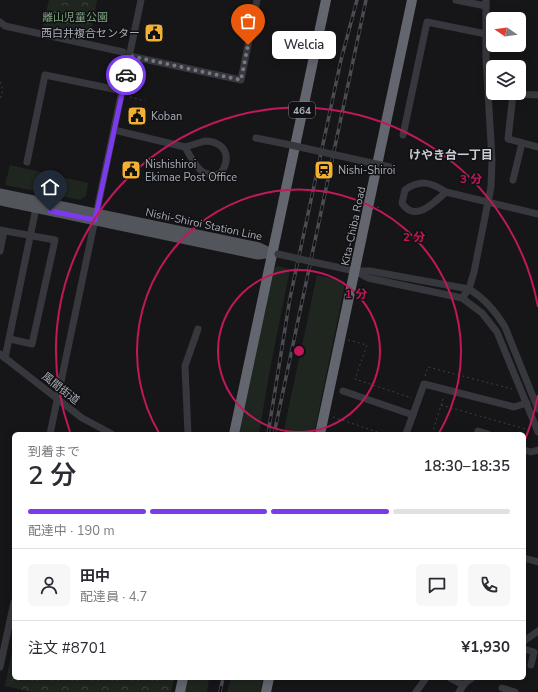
<!DOCTYPE html>
<html lang="ja">
<head>
<meta charset="utf-8">
<style>
  :root { --surface:#fff; --page:#f7f7f7; --text:#2b2b33; --muted:#7c7c81; --line:#e1e1e2; --accent:#7c3aed }
  body { margin:0; font-family:"Nunito Sans","Noto Sans JP",sans-serif; background:var(--page); color:var(--text); height:100vh; display:flex; flex-direction:column; font-size:15px; white-space:nowrap }
  * { box-sizing:border-box; margin:0 }
  p { font-size:13px; color:var(--muted) }
  .icon { flex:none; width:22px; height:22px; fill:none; stroke:currentColor; stroke-width:2; stroke-linecap:round; stroke-linejoin:round }
  .map { position:relative; flex:1; overflow:hidden }
  .details { position:absolute; left:12px; top:432px; width:514px; height:248px; display:flex; flex-direction:column; background:var(--surface); border-radius:6px; box-shadow:0 2px 10px #0003 }
  .details>* { flex:none }
  .needle { width:26px; rotate:283deg }
  .tools { position:absolute; left:486px; top:12px; display:grid; gap:8px }
  .tools a { display:grid; place-items:center; width:40px; height:40px; border-radius:6px; background:var(--surface); box-shadow:0 2px 10px #0003; font-size:20px }
  .pin { position:absolute; display:grid; place-items:center; width:34px; height:34px; color:#fff; margin:-41px -17px; border-radius:50% 50% 50% 0; rotate:-45deg; box-shadow:0 0 4px #0007 }
  .pin .icon { rotate:45deg }
  .courier { position:absolute; display:grid; place-items:center; width:40px; height:40px; margin:-20px; border:3px solid #7c3aed; border-radius:50%; background:#fff; color:#222; box-shadow:0 1px 5px #0007 }
  .bubble { position:absolute; height:28px; border-radius:6px; background:var(--surface); box-shadow:0 2px 10px #0003; font-size:13px; font-weight:600; line-height:28px; text-align:center }
  .summary em { font-style:normal; font-weight:600 }
  .summary div { display:flex; flex-direction:column-reverse }
  .summary { display:flex; align-items:center; justify-content:space-between; height:68px; padding:0 16px }
  h1 { font-size:26px; font-weight:600; line-height:30px }
  .bar { display:grid; grid-template-columns:repeat(4,1fr); gap:6px 4px; align-content:center; height:48px; padding:0 16px }
  .bar i { height:5px; border-radius:3px; background:var(--line) }
  .bar .current { background:var(--accent) }
  .bar p { grid-column:span 4 }
  .line { display:flex; align-items:center; gap:10px; padding:0 16px; border-top:1px solid var(--line) }
  .line div { flex:1 }
  .round { display:grid; place-items:center; flex:none; width:42px; height:42px; border-radius:6px; background:var(--page) }
  .map>svg:first-child { display:block }
</style>
</head>
<body>
<div class="map">
<svg width="538" height="692" viewBox="0 0 538 692">
  <defs>
    <pattern id="forest-crowns" width="20" height="18" patternUnits="userSpaceOnUse"><rect width="20" height="18" fill="#1e261f"/><path d="M2 6a3 3 0 1 1 6 0M12 15a3 3 0 1 1 6 0" fill="none" stroke="#3c433d"/></pattern>
  </defs>
  <rect width="100%" height="100%" fill="#161618"/>
  <g fill="#1e261f">
    <polygon points="10,165 88,183 86,196 80,200 5,185"/>
    <polygon points="277,266 290,269 269,375 259,434 239,434 273,270"/>
    <polygon points="317,275 344,281 345,284 314,434 283,434"/>
    <polygon points="188,678 209,678 207,692 185,692"/>
    <polygon points="231,678 263,678 260,692 227,692"/>
  </g>
  <g fill="url(#forest-crowns)">
    <polygon points="49,0 97,0 90,37 43,27"/>
    <polygon points="14,642 14,678 174,678 171,692 31,692 5,686"/>
  </g>
  <g fill="none" stroke-linecap="round" stroke-linejoin="round">
    <g stroke="#3d3f44" stroke-width="1" stroke-dasharray="2 3" stroke-linecap="butt">
      <polyline points="0,82 3,89 0,100"/>
      <polyline points="130,97 145,101"/>
      <polyline points="384,173 388,174"/>
      <polyline points="377,207 381,208"/>
      <polyline points="348,340 367,345 355,379 412,398"/>
      <polyline points="425,376 428,367 512,389"/>
      <polyline points="441,405 529,430"/>
      <polyline points="333,417 383,434"/>
      <polyline points="432,434 444,396"/>
    </g>
    <g stroke="#37383d" stroke-width="7">
      <polyline points="456,0 486,6 486,0"/>
      <polyline points="0,22 5,26 123,52"/>
      <polyline points="130,56 241,80 257,0"/>
      <polyline points="538,95 513,94 508,139 538,147"/>
      <polyline points="114,130 185,147"/>
      <polyline points="403,135 427,22 486,34"/>
      <polyline points="256,138 286,144"/>
      <path d="M205,141c20,1 27,15 16,32 -21,7 -27,-11 -36,-26z"/>
      <polyline points="27,162 45,75 123,91"/>
      <polyline points="513,180 522,143"/>
      <path d="M446,192c-8,7 -25,25 -37,18 -2,-1 -5,-4 -7,-7l3,-13c15,-11 26,-8 41,2l92,22"/>
      <polyline points="0,230 55,240 32,344 10,339"/>
      <polyline points="0,251 4,231"/>
      <polyline points="313,262 355,271 368,278 462,298 482,313 497,332 538,432"/>
      <path d="M356,271h14l99,18c15,9 27,23 36,38l33,82"/>
      <polyline points="462,298 469,289 474,272 491,187 492,160 486,58 486,6"/>
      <polyline points="0,354 82,418 112,434"/>
      <polyline points="5,358 36,208"/>
      <polyline points="343,391 413,415"/>
      <polyline points="50,434 141,0"/>
      <polyline points="188,434 185,366 198,329"/>
      <polyline points="406,434 424,384 514,407 527,403"/>
      <polyline points="477,434 478,431 488,434"/>
      <polyline points="524,450 531,452 538,450"/>
      <polyline points="524,558 538,562"/>
      <polyline points="524,641 538,631"/>
      <polyline points="524,649 534,652 531,665"/>
      <polyline points="0,667 14,602"/>
      <polyline points="450,678 463,685"/>
      <polyline points="502,688 515,692"/>
      <polyline points="416,692 426,678"/>
      <polyline points="459,692 465,683 472,678"/>
    </g>
    <g stroke="#53555c" stroke-width="9">
      <polyline points="0,193 259,247 272,253"/>
      <polyline points="0,201 258,255 272,253"/>
    </g>
    <g stroke="#63666e" stroke-width="10">
      <polyline points="234,434 326,0"/>
      <polyline points="320,434 412,0"/>
      <polyline points="180,692 183,678"/>
      <polyline points="266,692 269,678"/>
    </g>
    <defs>
      <g id="rail">
        <polyline points="268,434 290,298 341,60 357,0"/>
        <polyline points="274,434 366,0"/>
        <polyline points="220,692 223,678"/>
      </g>
    </defs>
    <use href="#rail" stroke="#4a4c52" stroke-width="3.5"/>
    <use href="#rail" stroke="#111113" stroke-width="2" stroke-dasharray="6" stroke-linecap="butt"/>
    <g stroke="#37383d" stroke-width="7">
      <polyline points="286,144 390,167"/>
      <polyline points="278,254 313,262"/>
    </g>
  </g>
  <g fill="none" stroke-linecap="round" stroke-linejoin="round">
    <polyline stroke="#757880" stroke-width="4" stroke-dasharray="0 7.2" points="126,75 130,56 241,80 248,45"/>
    <polyline stroke="#7c3aed" stroke-width="5" points="50,211 95,220 126,75"/>
  </g>
  <g fill="none" stroke="#c2185b" stroke-width="2">
    <circle cx="299" cy="351" r="81"/>
    <path d="M159 433A162 162 0 1 1 439 433"/>
    <path d="M538 395A243 243 0 0 1 524 442M70 432A243 243 0 1 1 538 307"/>
  </g>
  <defs>
    <symbol id="civic-square" viewBox="-11 -11 22 22"><rect x="-9" y="-9" width="18" height="18" rx="4" fill="#f2b134" stroke="#111113"/><path d="M-.6-6.5H3V-4.5H.6V-3L4-1V1h2V6H-6V1h2V-1L-.6-3ZM-1.2 2.5V6h2.4V2.5Z" fill="#111"/></symbol>
    <symbol id="station-square" viewBox="-11 -11 22 22"><rect x="-9" y="-9" width="18" height="18" rx="4" fill="#f2b134" stroke="#111113"/><path d="M-3-6H3Q5-6 5-4V2Q5 4 3 4L4.5 6H3L1.5 4h-3L-3 6H-4.5L-3 4Q-5 4-5 2V-4Q-5-6-3-6ZM-3.5-4v3h7v-3ZM-3.5 1v1.5H-2V1ZM2 1v1.5H3.5V1Z" fill="#111"/></symbol>
  </defs>
  <g fill-rule="evenodd">
    <use href="#civic-square" x="143" y="22" width="22" height="22"/>
    <use href="#civic-square" x="126" y="105" width="22" height="22"/>
    <use href="#civic-square" x="120" y="159" width="22" height="22"/>
    <use href="#station-square" x="313" y="159" width="22" height="22"/>
  </g>
  <g text-anchor="middle" stroke-width="3" stroke-linejoin="round" paint-order="stroke">
    <rect fill="#111113" stroke="#7b7e86" stroke-width="1" x="289" y="102" width="26" height="16" rx="3"/>
    <g font-size="10" font-weight="bold" fill="#a8adb8">
      <text x="302" y="114">464</text>
    </g>
    <g font-size="11" fill="#7fa381" stroke="#111113">
      <text x="75" y="21">離山児童公園</text>
    </g>
    <g font-size="11" fill="#a8adb8" stroke="#111113" text-anchor="start">
      <text x="140" y="37" text-anchor="end">西白井複合センター</text>
      <text x="151" y="120">Koban</text>
      <text x="145" y="168">Nishishiroi<tspan x="145" dy="13">Ekimae Post Office</tspan></text>
      <text x="338" y="174">Nishi-Shiroi</text>
    </g>
    <g font-size="11" fill="#a8adb8" stroke="#111113">
      <text transform="translate(204 224) rotate(12)" y="4">Nishi-Shiroi Station Line</text>
      <text transform="translate(353 226) rotate(-78)" y="4">Kita-Chiba Road</text>
      <text transform="translate(61 388) rotate(38)" y="4">風間街道</text>
    </g>
    <g font-size="12" font-weight="bold" fill="#c9ccd4" stroke="#111113">
      <text x="451" y="159">けやき台一丁目</text>
    </g>
  </g>
  <circle cx="299" cy="351" r="6" fill="#c2185b" stroke="#111113" stroke-width="2"/>
  <g font-size="12" text-anchor="middle" font-weight="bold" fill="#c2185b" stroke="#111113" stroke-width="3" stroke-linejoin="round" paint-order="stroke">
    <text x="471" y="183">3 分</text>
    <text x="414" y="241">2 分</text>
    <text x="356" y="298">1 分</text>
  </g>
</svg>
<div class="tools">
<a><svg class="needle" viewBox="-14 -14 28 28"><path d="M0-13l5 13h-10z" fill="#e53935"/><path d="M0 13l5-13h-10z" fill="#7c7c81"/></svg></a>
<a><svg class="icon" aria-label="layers" viewBox="0 0 24 24"><path d="M12 4l9 5-9 5-9-5zM3 14l9 5 9-5"/></svg></a>
</div>
<div class="pin" style="left:248px;top:45px;background:#ea580c"><svg class="icon" aria-label="bag" viewBox="0 0 24 24"><path d="M5 8h14l-1 12H6zM9 8a3 3 0 0 1 6 0"/></svg></div>
<div class="pin" style="left:50px;top:211px;background:#1f2937"><svg class="icon" aria-label="home" viewBox="0 0 24 24"><path d="M3 11l9-7 9 7M6 9v11h12V9"/></svg></div>
<div class="courier" style="left:126px;top:75px"><svg class="icon" aria-label="car" viewBox="0 0 24 24"><path d="M5 17H2v-5l4-1 3-4h7l3 4 3 1v5h-3M9 17h6M6 11h13"/><circle cx="7" cy="17" r="2"/><circle cx="17" cy="17" r="2"/></svg></div>
<div class="bubble" style="left:272px;top:31px;width:64px">Welcia</div>
<section class="details">
<div class="summary"><div><h1>2 分</h1><p>到着まで</p></div><em>18:30–18:35</em></div>
<div class="bar"><i class="current"></i><i class="current"></i><i class="current"></i><i></i><p>配達中 · 190 m</p></div>
<div class="line" style="height:72px"><a class="round"><svg class="icon" aria-label="person" viewBox="0 0 24 24"><circle cx="12" cy="8" r="4"/><path d="M4 21q1-7 8-7t8 7"/></svg></a><div><b>田中</b><p>配達員 · 4.7</p></div><a class="round"><svg class="icon" aria-label="chat" viewBox="0 0 24 24"><path d="M4 5h16v11H9l-5 4z"/></svg></a><a class="round"><svg class="icon" aria-label="phone" viewBox="0 0 24 24"><path d="M5 4h4l2 5-3 2q2 4 5 5l2-3 5 2v4C11 20 4 13 5 4z"/></svg></a></div>
<div class="line" style="height:52px"><div>注文 #8701</div><b>¥1,930</b></div>
</section>
</div>
</body>
</html>
